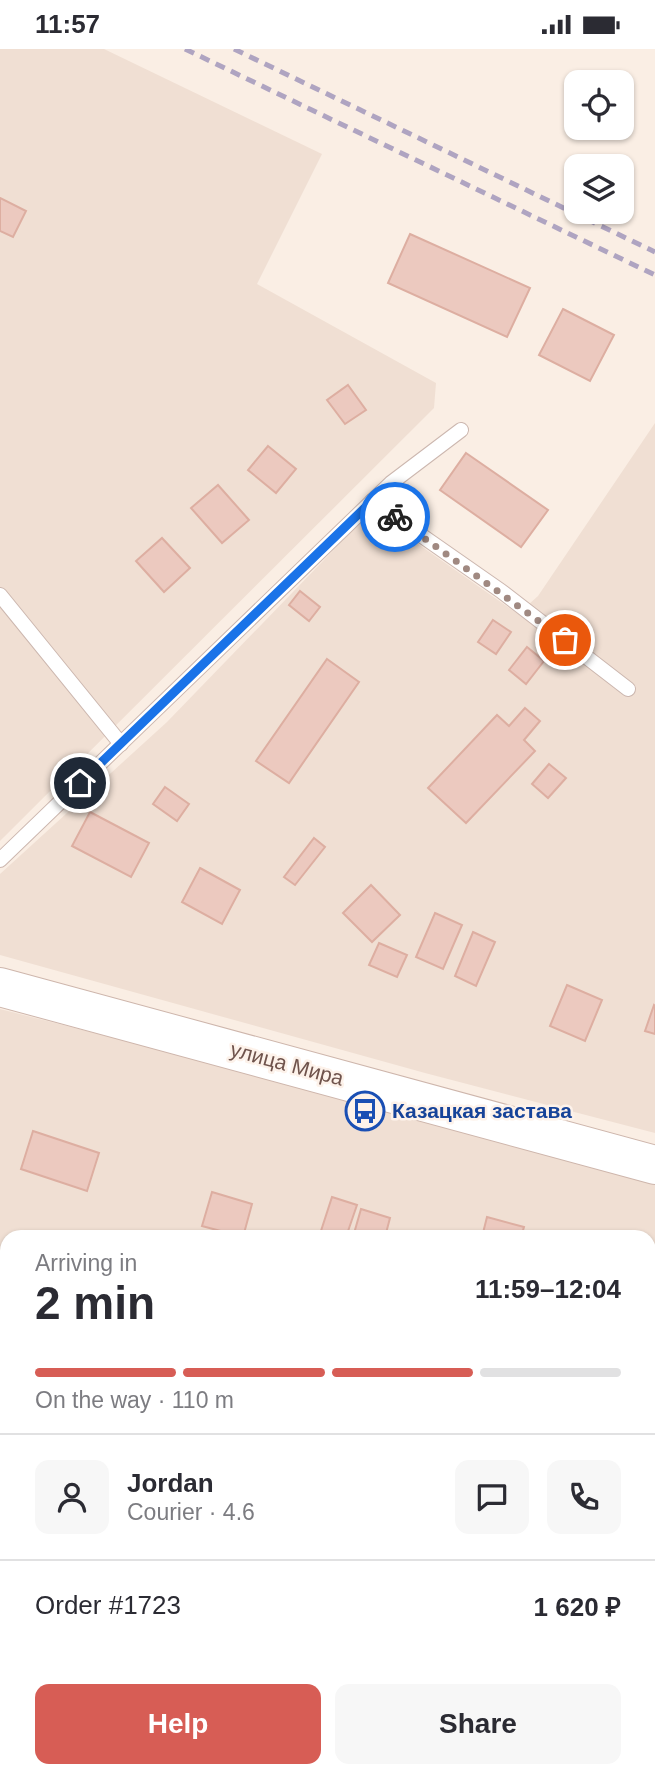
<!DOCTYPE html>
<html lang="en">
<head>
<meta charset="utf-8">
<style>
  :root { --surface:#fff; --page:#f7f7f7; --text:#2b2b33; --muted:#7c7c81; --line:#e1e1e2; --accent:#d75d55 }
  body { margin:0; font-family:Helvetica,sans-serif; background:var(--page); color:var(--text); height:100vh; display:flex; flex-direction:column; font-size:26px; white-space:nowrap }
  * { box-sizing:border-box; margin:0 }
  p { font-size:23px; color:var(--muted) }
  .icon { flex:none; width:38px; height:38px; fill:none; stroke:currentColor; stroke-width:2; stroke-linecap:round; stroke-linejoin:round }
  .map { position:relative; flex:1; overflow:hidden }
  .panel { position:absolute; left:0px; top:1181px; width:656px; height:548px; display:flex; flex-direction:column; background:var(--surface); border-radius:21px 21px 0 0; box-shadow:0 2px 5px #0004 }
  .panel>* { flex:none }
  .fabs { position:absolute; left:564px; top:21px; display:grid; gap:14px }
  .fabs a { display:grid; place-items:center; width:70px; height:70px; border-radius:14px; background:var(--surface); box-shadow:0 2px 5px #0004; font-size:35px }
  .pin { position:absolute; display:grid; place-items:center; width:60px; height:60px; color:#fff; margin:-30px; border:4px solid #fff; border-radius:50%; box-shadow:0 2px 7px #0007 }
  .courier { position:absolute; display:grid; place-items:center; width:70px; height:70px; margin:-35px; border:5px solid #1a73e8; border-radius:50%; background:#fff; color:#222; box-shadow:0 2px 9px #0007 }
  .summary em { font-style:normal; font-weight:800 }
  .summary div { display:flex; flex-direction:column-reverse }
  .summary { display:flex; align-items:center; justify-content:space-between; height:119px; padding:0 35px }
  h1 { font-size:46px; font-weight:800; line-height:52px }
  .bar { display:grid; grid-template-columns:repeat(4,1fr); gap:10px 7px; align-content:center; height:84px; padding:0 35px }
  .bar i { height:9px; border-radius:5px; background:var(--line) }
  .bar .active { background:var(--accent) }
  .bar p { grid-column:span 4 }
  .line { display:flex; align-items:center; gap:18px; padding:0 35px; border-top:2px solid var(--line) }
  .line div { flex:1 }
  .round { display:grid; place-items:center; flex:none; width:74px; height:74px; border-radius:14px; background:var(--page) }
  .primary-button { display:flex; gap:14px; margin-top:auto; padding:14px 35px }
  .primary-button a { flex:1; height:80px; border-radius:14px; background:var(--accent); color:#fff; font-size:28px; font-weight:800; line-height:80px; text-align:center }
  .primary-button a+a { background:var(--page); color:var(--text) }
  .status { display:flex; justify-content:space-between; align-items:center; height:49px; padding:0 35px; background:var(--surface); direction:ltr }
  .status svg { height:19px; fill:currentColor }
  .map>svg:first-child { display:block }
</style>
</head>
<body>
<div class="status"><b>11:57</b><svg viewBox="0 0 49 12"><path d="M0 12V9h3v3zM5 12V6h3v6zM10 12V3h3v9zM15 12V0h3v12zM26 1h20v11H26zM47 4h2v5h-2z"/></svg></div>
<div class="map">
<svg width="655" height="1728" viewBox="0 0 655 1728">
  <rect width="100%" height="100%" fill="#faeee4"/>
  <g fill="#f0dfd3" fill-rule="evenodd">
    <polygon points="0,0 104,0 322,105 257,235 436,334 434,359 0,792"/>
    <polygon points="655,374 655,1084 425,1024 0,906 0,825 167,673 351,483 374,464 518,565 538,547"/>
    <path d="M0,960l655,166v602h-655zM7,1188h642v534h-642z"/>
  </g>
  <g fill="#ecc9bf" stroke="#ddaea1" stroke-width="2">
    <polygon points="0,149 26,162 13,188 0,182"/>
    <polygon points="410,185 530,239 507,288 388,234"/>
    <polygon points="563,260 614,286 590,332 539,306"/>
    <polygon points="348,336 366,361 345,375 327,351"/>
    <polygon points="268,397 296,420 276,444 248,421"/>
    <polygon points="466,404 548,461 521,498 440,441"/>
    <polygon points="218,436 249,471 222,494 191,459"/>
    <polygon points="162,489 190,519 164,543 136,512"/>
    <polygon points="300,542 320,558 309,572 289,556"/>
    <polygon points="493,571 511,583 496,605 478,593"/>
    <polygon points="527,598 544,612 526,635 509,621"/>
    <polygon points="327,610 359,633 289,734 256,712"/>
    <polygon points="525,659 540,672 524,691 535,702 466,774 428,739 497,666 509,677"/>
    <polygon points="549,715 566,729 548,749 532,735"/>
    <polygon points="165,738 189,755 177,772 153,755"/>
    <polygon points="90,763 149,794 131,828 72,797"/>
    <polygon points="314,789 325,798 295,836 284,828"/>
    <polygon points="200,819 240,841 222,875 182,853"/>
    <polygon points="371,836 400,866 372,893 343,864"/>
    <polygon points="435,864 462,876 443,920 416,908"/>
    <polygon points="473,883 495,893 476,937 455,927"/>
    <polygon points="379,894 407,906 397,928 369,916"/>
    <polygon points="567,936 602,951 585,992 550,977"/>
    <polygon points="654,956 655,957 655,985 645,982"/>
    <polygon points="33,1082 99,1104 87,1142 21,1120"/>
    <polygon points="212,1143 252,1155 243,1188 202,1177"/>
    <polygon points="332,1148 357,1156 346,1188 319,1188"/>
    <polygon points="361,1160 390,1169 385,1188 353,1188"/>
    <polygon points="487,1168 524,1178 521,1188 482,1188"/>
    <polygon points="649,1228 655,1230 655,1266 649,1264"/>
    <polygon points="0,1564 7,1567 7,1592 0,1611"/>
    <polygon points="370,1722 399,1722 415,1728 367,1728"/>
  </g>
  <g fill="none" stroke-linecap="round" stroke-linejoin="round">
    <defs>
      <g id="service">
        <polyline points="372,452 501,542 628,640"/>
        <polyline points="0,546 121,695"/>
        <polyline points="0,811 391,434 461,381"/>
      </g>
      <g id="minor">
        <polyline points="0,1525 7,1527"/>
        <polyline points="500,1722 515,1728"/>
      </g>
      <polyline id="secondary" points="0,938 655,1116"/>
    </defs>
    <use href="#service" stroke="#ccb7af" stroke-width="16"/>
    <use href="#minor" stroke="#ccb7af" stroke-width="32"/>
    <use href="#secondary" stroke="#ceb6ac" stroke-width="40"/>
    <use href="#service" stroke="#fff" stroke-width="14"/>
    <use href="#minor" stroke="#fff" stroke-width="30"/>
    <use href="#secondary" stroke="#fff" stroke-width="38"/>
    <g stroke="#afa4c1" stroke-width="5" stroke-dasharray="10 7" stroke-linecap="butt">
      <polyline points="185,0 655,226"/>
      <polyline points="234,0 655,203"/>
    </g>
  </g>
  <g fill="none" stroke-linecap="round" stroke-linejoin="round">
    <polyline stroke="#a08981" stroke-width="7" stroke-dasharray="0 12.6" points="395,468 565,591"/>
    <polyline stroke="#1a73e8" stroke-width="9" points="80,734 372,452 395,468"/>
  </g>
  <defs>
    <symbol id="bus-ring" viewBox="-11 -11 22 22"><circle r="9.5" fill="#fdf2ea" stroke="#1a4fb4" stroke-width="1.5"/><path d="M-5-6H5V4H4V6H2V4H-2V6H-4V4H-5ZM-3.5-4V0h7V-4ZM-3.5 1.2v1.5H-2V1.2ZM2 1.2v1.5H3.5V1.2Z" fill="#1a4fb4"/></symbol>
  </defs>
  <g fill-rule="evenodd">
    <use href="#bus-ring" x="343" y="1040" width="44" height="44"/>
  </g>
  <g text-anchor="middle" stroke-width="5" stroke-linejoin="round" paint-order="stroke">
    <g font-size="21" fill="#6f534c" stroke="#fdf2ea">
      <text transform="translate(287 1015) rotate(15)" y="7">улица Мира</text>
    </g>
    <g font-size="21" font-weight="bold" fill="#164399" stroke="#fdf2ea" text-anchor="start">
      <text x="392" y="1069">Казацкая застава</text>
    </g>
  </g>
</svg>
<div class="fabs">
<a><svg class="icon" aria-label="locate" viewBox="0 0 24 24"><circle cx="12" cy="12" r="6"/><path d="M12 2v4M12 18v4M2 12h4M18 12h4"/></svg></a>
<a><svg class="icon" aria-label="layers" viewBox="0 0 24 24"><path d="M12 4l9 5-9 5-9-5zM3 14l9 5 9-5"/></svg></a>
</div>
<div class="pin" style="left:565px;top:591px;background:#ea580c"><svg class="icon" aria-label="bag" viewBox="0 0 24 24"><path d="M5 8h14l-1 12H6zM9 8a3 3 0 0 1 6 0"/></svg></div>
<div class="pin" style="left:80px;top:734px;background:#1f2937"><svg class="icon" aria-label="home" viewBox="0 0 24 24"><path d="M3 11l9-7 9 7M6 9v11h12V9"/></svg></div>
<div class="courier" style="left:395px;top:468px"><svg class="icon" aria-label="bike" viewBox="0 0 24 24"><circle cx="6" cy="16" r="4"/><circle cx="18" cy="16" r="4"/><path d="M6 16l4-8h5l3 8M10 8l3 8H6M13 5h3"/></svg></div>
<section class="panel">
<div class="summary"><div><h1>2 min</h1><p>Arriving in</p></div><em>11:59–12:04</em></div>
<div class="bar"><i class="active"></i><i class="active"></i><i class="active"></i><i></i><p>On the way · 110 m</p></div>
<div class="line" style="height:126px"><a class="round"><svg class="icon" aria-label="person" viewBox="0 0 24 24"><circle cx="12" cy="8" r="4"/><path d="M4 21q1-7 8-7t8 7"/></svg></a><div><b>Jordan</b><p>Courier · 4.6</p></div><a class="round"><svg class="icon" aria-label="chat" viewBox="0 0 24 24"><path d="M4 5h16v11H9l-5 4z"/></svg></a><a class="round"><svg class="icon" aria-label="phone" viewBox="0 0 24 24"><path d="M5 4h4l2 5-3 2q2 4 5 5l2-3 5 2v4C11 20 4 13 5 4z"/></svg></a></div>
<div class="line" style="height:91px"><div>Order #1723</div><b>1 620 ₽</b></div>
<div class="primary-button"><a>Help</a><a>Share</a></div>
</section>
</div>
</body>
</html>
